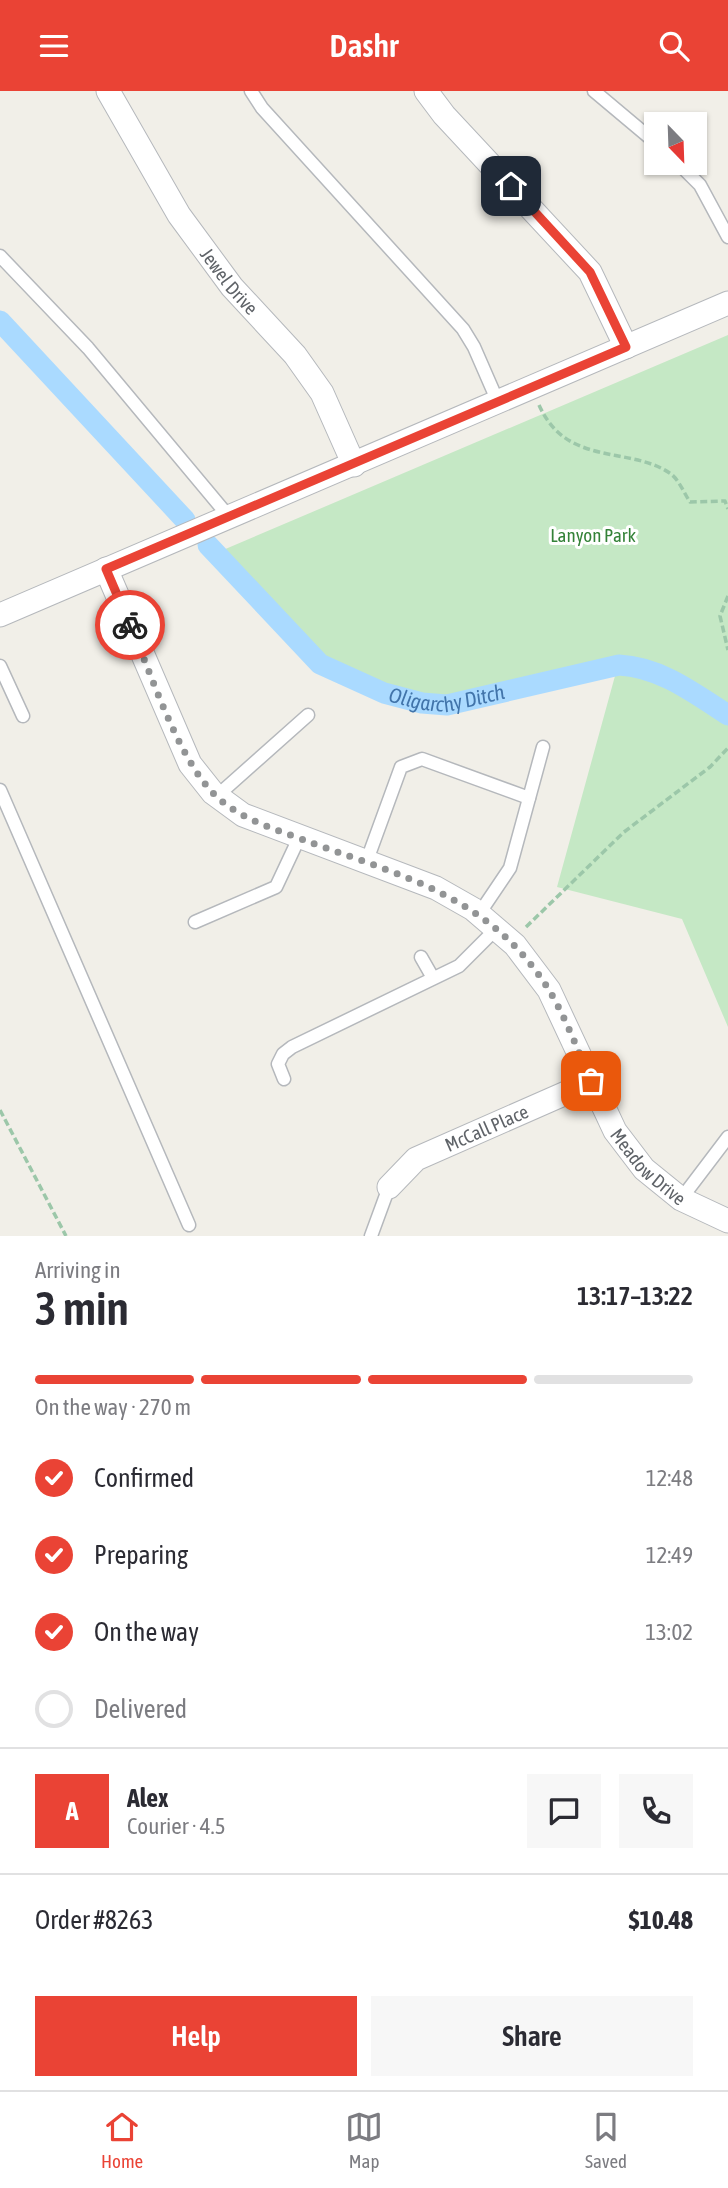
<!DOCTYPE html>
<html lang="en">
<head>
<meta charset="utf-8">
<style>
  :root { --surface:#fff; --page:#f7f7f7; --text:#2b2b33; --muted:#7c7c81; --line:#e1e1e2; --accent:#ea4335 }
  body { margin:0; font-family:"Asap Condensed",sans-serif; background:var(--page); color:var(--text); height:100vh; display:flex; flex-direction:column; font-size:26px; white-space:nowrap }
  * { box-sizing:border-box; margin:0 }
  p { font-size:23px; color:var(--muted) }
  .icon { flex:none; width:38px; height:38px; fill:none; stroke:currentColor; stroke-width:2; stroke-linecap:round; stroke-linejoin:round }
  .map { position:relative; height:1145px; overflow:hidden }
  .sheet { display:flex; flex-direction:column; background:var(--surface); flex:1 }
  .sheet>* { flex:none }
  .needle { width:46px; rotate:157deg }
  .tools { position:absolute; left:644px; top:21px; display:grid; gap:14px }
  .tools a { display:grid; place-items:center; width:63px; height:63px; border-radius:0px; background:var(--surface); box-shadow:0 2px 5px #0004; font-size:35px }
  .pin { position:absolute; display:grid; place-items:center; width:60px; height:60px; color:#fff; margin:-30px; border-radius:14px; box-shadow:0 4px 10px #0006 }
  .courier { position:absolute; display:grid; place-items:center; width:70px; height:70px; margin:-35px; border:5px solid #ea4335; border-radius:50%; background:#fff; color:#222; box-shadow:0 2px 9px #0007 }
  .head em { font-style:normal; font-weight:600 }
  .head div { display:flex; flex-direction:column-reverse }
  .head { display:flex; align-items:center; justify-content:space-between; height:119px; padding:0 35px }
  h1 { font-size:46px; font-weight:600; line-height:52px }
  .bar { display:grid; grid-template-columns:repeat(4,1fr); gap:10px 7px; align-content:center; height:84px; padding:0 35px }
  .bar i { height:9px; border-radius:5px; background:var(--line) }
  .bar .on { background:var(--accent) }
  .bar p { grid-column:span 4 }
  .line { display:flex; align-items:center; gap:18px; padding:0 35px; border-top:2px solid var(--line) }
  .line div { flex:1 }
  .round { display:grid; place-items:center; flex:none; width:74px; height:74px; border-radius:0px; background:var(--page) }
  ol { padding:0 35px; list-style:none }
  li { display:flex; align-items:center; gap:21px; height:77px }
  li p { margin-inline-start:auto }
  li .icon { padding:7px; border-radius:50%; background:var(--accent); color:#fff; stroke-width:4 }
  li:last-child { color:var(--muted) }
  li i { width:38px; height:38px; border:4px solid var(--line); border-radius:50% }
  .primary-button { display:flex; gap:14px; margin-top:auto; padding:14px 35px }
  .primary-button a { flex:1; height:80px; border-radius:0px; background:var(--accent); color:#fff; font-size:28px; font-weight:600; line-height:80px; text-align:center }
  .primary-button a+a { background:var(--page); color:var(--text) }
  header { display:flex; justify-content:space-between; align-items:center; height:91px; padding:0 35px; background:var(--accent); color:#fff; font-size:32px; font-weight:600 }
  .tabs { display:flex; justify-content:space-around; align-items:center; height:98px; border-top:2px solid var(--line); background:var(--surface); font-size:19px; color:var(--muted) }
  .tabs a { display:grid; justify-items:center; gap:4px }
  .tabs .on { color:var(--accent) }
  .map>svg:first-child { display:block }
</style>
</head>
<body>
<header><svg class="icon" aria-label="menu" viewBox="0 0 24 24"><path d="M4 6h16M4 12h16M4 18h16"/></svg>Dashr<svg class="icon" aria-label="search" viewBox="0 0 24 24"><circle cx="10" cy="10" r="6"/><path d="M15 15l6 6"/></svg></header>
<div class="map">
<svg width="728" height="1145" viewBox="0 0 728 1145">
  <rect width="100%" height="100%" fill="#f1efe8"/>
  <polygon fill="#c5e8c5" points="728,244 728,936 682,828 557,796 618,574 447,614 422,612 384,602 320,573 216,462"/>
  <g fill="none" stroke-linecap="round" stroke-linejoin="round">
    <g stroke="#aadaff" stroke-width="21">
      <polyline points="0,230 185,429"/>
      <path id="s1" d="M208,454l112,119 64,29 38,10 25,2 172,-40c41,2 75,28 109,50"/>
    </g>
    <defs>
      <g id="service">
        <polyline points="251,0 262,17 463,238 474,256 498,311"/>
        <polyline points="594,0 656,52"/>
        <polyline points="678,72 700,94 728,146"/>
        <polyline points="0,165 88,257 230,427"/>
        <polyline points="0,575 23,625"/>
        <polyline points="0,699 189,1134"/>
        <polyline points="217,705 308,624"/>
        <polyline points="366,772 401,676 422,668 529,707"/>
        <polyline points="479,823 510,777 543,656"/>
        <polyline points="195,831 276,796 299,747"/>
        <polyline points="421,866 433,887"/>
        <polyline points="284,988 278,973 283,963 292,956 459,875 496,838"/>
        <polyline points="681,1108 728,1046"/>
        <polyline points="371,1145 389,1096"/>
      </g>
      <g id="minor">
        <path id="s2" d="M108,0l71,124 53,72 63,68 27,38 32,72"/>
        <polyline points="426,0 444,24 590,181 626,256"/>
        <path id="s3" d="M106,478l84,195 23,29 30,22 193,73 37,21 42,36 34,45 66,141 29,38 37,30 47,22"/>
        <polyline points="0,524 728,212"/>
        <path id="s4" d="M389,1096l27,-28 175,-77"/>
      </g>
    </defs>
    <use href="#service" stroke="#b5b8bc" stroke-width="15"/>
    <use href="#minor" stroke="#b5b8bc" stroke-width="25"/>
    <g stroke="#9cc7a9" stroke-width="3.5" stroke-dasharray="7 3.5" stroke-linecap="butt">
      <path d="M539,314c28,63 91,40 132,69 8,6 13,19 19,28l35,-1 3,8"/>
      <polyline points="728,505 720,525 728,559"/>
      <polyline points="526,836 624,741 710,676 728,657"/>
      <polyline points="0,1019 66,1145"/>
    </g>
    <use href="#service" stroke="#fff" stroke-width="12"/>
    <use href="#minor" stroke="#fff" stroke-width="23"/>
  </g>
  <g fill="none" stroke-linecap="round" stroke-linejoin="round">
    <path stroke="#929495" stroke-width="7" stroke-dasharray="0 12.6" d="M130,534c22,50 46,128 82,167 26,28 69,39 103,52 94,34 177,55 234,146 17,28 29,61 42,91"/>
    <polyline stroke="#ea4335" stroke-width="9" points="130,534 106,478 626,256 590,181 511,95"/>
  </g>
  <g text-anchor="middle" stroke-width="6" stroke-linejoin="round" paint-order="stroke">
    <g font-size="19" fill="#5f6368" stroke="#fff">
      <text dy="7" stroke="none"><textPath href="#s2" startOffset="226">Jewel Drive</textPath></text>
      <text dy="7" stroke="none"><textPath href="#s4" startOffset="116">McCall Place</textPath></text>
      <text dy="7" stroke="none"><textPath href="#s3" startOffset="852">Meadow Drive</textPath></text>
    </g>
    <g font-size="19" fill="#348238" stroke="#fff">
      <text x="593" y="451">Lanyon Park</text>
    </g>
    <g font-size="21" font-style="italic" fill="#4174aa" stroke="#fff">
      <text dy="7" stroke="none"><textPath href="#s1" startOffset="298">Oligarchy Ditch</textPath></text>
    </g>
  </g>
</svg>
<div class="tools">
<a><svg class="needle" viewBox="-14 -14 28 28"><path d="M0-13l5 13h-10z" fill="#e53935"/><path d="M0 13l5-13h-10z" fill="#7c7c81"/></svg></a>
</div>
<div class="pin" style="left:591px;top:990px;background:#ea580c"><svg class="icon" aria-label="bag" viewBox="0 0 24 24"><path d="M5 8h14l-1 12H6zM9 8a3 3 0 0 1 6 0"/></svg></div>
<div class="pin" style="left:511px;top:95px;background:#1f2937"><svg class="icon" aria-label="home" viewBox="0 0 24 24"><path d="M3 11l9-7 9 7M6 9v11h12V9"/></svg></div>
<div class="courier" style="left:130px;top:534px"><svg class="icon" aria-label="bike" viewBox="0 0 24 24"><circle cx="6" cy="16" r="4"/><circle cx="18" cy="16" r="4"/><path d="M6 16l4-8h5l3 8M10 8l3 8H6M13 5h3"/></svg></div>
</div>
<section class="sheet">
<div class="head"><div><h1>3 min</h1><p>Arriving in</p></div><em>13:17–13:22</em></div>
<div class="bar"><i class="on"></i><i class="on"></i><i class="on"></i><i></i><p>On the way · 270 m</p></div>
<ol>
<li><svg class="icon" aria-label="check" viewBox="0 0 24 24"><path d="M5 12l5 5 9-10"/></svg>Confirmed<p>12:48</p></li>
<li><svg class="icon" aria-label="check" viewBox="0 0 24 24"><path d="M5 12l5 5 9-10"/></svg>Preparing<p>12:49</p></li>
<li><svg class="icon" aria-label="check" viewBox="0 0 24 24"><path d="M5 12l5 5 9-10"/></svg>On the way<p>13:02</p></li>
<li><i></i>Delivered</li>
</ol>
<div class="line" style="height:126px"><b class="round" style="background:var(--accent);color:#fff">A</b><div><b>Alex</b><p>Courier · 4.5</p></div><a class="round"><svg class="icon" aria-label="chat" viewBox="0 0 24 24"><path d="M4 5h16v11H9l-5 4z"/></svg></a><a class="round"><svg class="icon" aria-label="phone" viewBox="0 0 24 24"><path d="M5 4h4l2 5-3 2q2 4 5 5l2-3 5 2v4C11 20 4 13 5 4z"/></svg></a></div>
<div class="line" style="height:91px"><div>Order #8263</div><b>$10.48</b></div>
<div class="primary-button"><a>Help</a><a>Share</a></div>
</section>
<nav class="tabs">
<a class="on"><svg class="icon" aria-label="home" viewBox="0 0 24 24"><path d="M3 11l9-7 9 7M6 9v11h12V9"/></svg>Home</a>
<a><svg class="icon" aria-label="map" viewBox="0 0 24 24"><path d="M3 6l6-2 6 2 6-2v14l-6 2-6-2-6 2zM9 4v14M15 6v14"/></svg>Map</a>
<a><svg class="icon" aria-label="saved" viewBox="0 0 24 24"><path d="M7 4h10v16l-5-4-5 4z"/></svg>Saved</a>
</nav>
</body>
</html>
